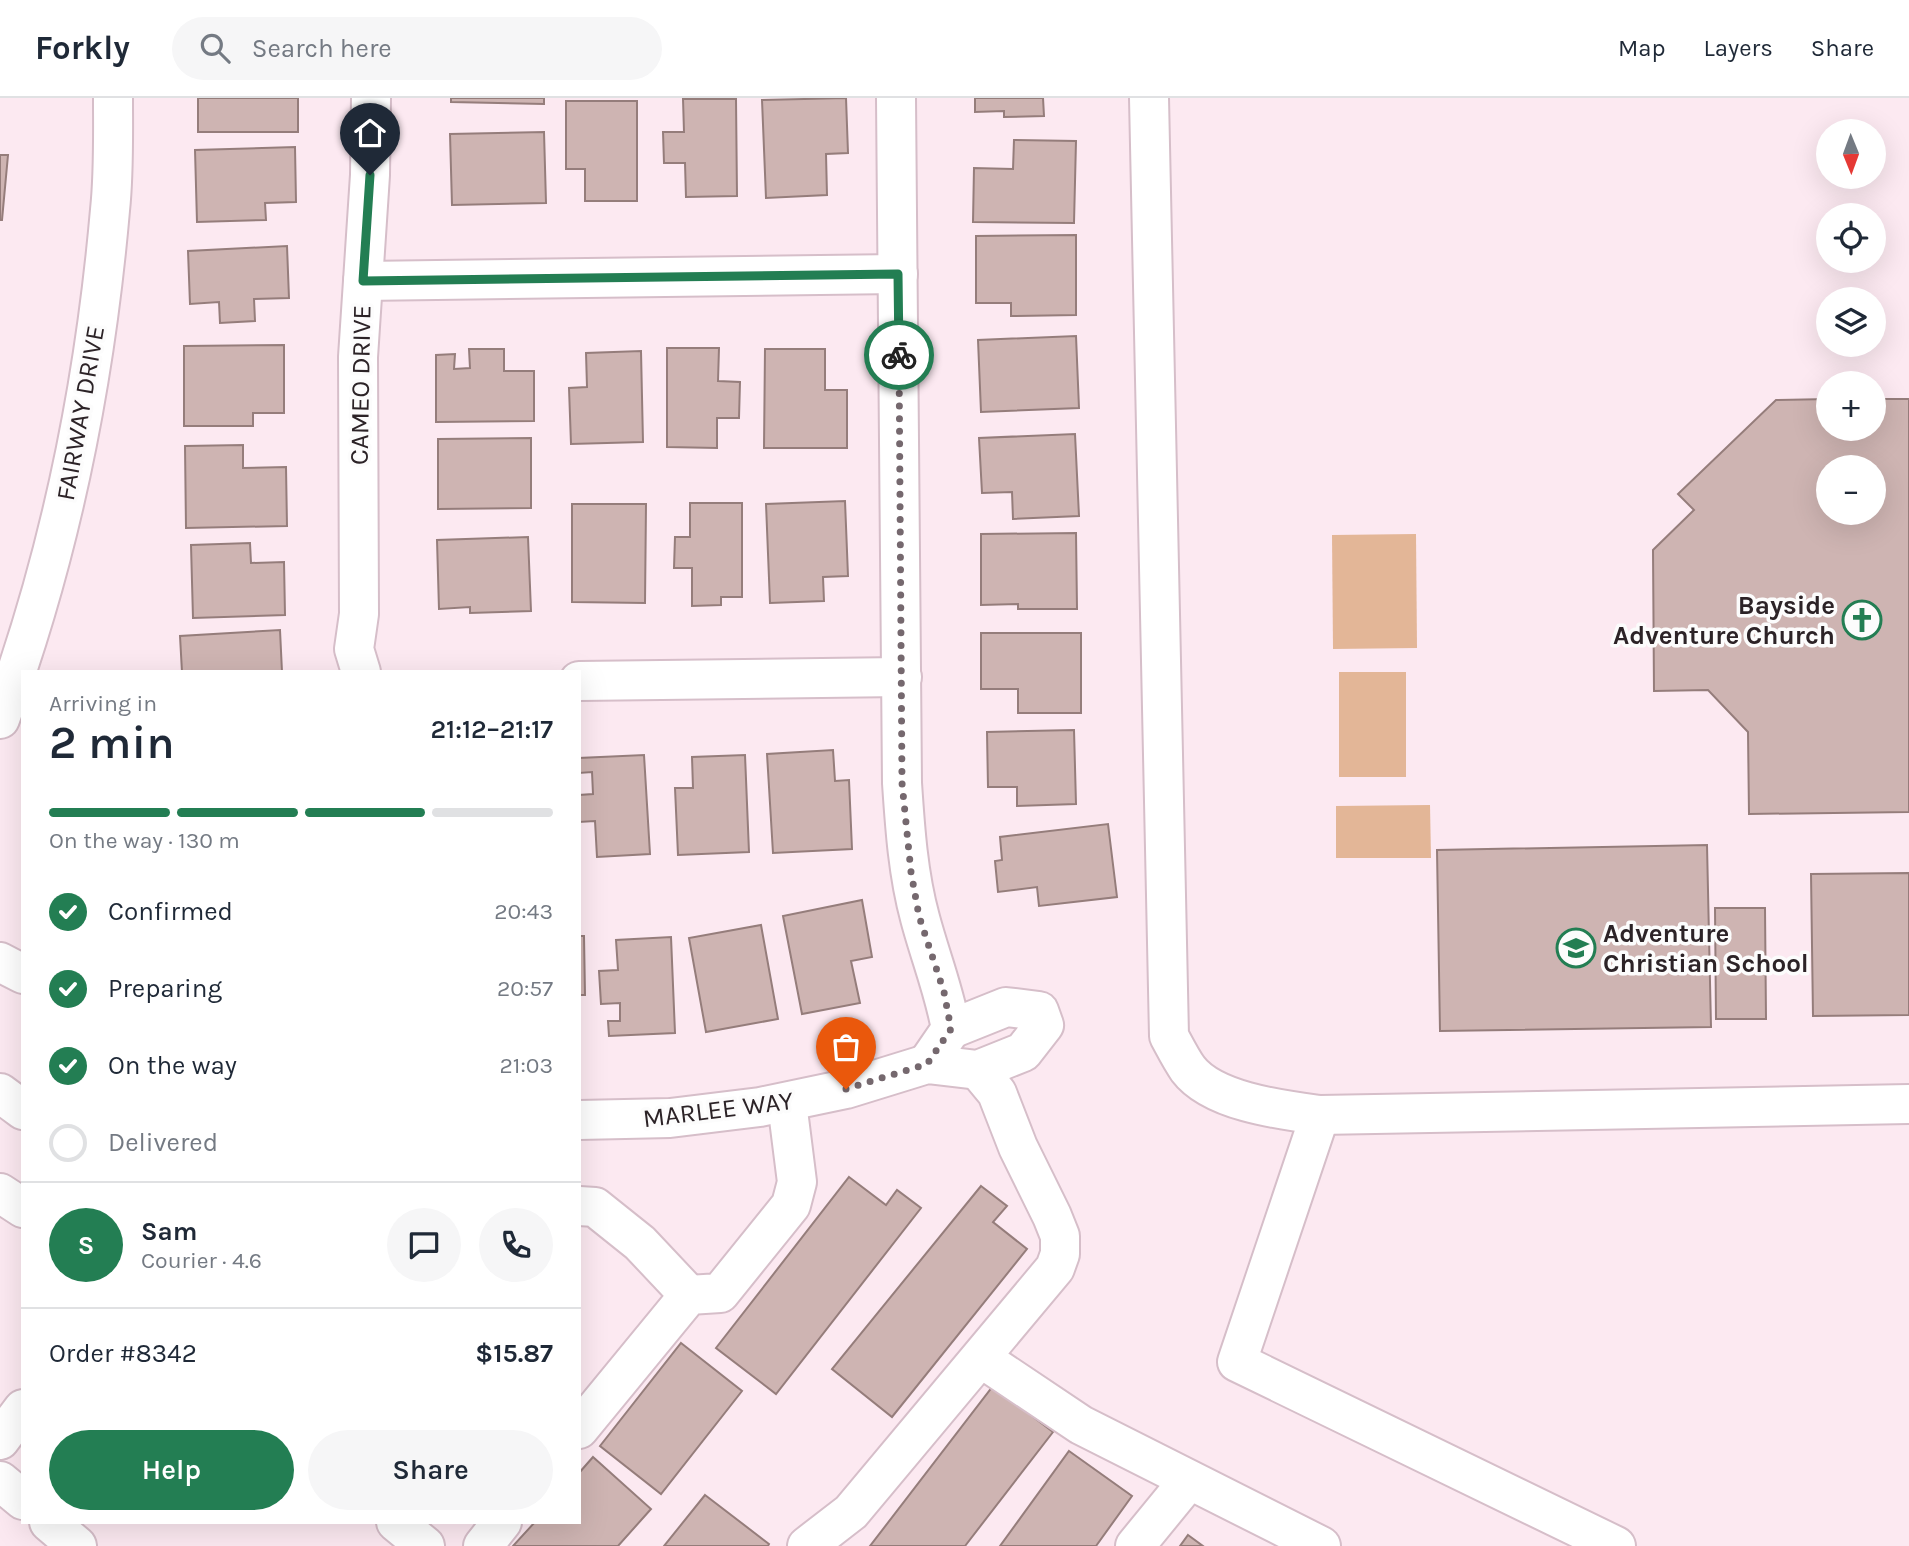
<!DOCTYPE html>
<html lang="en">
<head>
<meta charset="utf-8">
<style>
  :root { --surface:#fff; --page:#f6f6f7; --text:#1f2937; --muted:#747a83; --line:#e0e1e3; --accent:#237e53 }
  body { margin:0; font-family:Karla,sans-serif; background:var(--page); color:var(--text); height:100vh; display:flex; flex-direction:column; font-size:26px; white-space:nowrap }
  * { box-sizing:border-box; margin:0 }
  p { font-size:23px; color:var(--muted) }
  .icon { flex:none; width:38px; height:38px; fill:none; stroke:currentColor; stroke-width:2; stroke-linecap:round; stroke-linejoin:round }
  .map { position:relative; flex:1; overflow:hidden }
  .panel { position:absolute; left:21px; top:572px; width:560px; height:854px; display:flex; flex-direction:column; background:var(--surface); border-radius:0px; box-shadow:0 7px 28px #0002 }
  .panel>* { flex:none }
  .needle { width:46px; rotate:179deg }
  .tools { position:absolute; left:1816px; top:21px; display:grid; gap:14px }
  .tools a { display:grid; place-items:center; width:70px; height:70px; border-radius:50%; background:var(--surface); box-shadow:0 7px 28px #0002; font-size:35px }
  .pin { position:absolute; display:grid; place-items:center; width:60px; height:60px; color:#fff; margin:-72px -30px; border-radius:50% 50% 50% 0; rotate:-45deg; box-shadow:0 0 7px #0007 }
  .pin .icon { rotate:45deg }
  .courier { position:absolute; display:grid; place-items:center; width:70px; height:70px; margin:-35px; border:5px solid #237e53; border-radius:50%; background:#fff; color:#222; box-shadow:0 2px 9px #0007 }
  .overview em { font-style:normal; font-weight:600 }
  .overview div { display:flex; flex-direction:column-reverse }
  .overview { display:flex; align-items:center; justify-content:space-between; height:119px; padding:0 28px }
  h1 { font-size:46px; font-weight:600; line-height:52px }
  .bar { display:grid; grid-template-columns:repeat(4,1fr); gap:10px 7px; align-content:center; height:84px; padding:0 28px }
  .bar i { height:9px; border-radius:5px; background:var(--line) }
  .bar .active { background:var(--accent) }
  .bar p { grid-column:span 4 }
  .line { display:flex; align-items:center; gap:18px; padding:0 28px; border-top:2px solid var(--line) }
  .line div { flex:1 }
  .round { display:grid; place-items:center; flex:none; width:74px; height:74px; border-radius:37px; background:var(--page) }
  ol { padding:0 28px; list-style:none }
  li { display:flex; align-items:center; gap:21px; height:77px }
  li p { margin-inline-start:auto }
  li .icon { padding:7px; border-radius:50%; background:var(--accent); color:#fff; stroke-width:4 }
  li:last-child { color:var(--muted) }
  li i { width:38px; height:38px; border:4px solid var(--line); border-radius:50% }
  .action { display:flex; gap:14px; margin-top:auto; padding:14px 28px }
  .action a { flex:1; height:80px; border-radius:42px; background:var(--accent); color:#fff; font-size:28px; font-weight:600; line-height:80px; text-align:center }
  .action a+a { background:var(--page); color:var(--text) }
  header { display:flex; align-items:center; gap:42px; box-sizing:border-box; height:98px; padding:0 35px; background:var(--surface); border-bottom:2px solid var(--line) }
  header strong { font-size:33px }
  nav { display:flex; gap:38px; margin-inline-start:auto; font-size:24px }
  .search { width:490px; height:63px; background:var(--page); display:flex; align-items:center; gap:18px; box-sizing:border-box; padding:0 24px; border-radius:38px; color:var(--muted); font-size:26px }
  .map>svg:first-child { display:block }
</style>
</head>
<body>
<header>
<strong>Forkly</strong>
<div class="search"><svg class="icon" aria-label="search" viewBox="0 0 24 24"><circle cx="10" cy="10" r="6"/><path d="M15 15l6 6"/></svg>Search here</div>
<nav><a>Map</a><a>Layers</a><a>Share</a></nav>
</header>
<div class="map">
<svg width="1909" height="1448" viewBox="0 0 1909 1448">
  <rect width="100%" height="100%" fill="#fce9f1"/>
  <g fill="#e3b697">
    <polygon points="1416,436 1417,550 1333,551 1332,437"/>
    <rect x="1339" y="574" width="67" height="105"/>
    <polygon points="1430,707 1431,760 1336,760 1336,708"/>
  </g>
  <g fill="#ceb4b2" stroke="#957d7b" stroke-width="2" fill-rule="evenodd">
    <rect x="198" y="0" width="100" height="34"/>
    <polygon points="451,0 544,0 544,6 451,4"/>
    <polygon points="846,0 848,55 826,56 827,97 766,100 762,2"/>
    <polygon points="975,0 1043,0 1044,18 1004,19 1004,13 975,14"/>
    <polygon points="683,1 736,1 737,98 686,99 685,65 664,65 663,34 684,34"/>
    <polygon points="566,3 637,3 637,103 585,103 585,71 566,71"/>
    <polygon points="544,34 546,105 452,107 450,36"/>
    <polygon points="1014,42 1076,43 1074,125 973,124 974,70 1013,71"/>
    <polygon points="295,49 296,104 265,105 266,122 197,124 195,52"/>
    <polygon points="0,57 8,57 2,122 0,122"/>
    <polygon points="1076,137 1076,217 1011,218 1011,205 976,205 976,138"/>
    <polygon points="287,148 289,200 254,201 255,223 220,225 219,204 190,206 188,153"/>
    <polygon points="1076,238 1079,310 981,314 978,242"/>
    <polygon points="284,247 284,315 253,315 253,328 184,328 184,248"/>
    <polygon points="667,250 719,250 718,283 740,284 739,320 717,320 717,350 667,349"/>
    <polygon points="469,251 504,251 504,273 534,273 534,323 436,324 436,257 455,256 454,271 470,270"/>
    <polygon points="765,251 825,251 825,292 847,292 847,350 764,350"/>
    <polygon points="641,253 643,344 571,346 569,290 587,289 586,255"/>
    <path d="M1829,301v30h45v-30h35v413l-160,2 -1,-82 -40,-42 -54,1 -1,-141 41,-40 -16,-16 98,-94zM1829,369h45v46h-45z"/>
    <polygon points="1075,336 1079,418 1013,421 1012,394 982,395 979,340"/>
    <polygon points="531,340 531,410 438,411 438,341"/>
    <polygon points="243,347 243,370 286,369 287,428 186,430 185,348"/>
    <polygon points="845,403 848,478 823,479 824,503 770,505 766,406"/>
    <polygon points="690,405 742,405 742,499 721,499 721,507 692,508 692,470 674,470 675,439 690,439"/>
    <polygon points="572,406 646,406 645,505 572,504"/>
    <polygon points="1076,435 1077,511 1018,511 1018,506 981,507 981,436"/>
    <polygon points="528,439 531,513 470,515 470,509 439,511 437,442"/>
    <polygon points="250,445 251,465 284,464 285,517 193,520 191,447"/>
    <polygon points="280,532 282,574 182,574 180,538"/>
    <polygon points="981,535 1081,535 1081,615 1018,615 1018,591 981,591"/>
    <polygon points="1074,632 1076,706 1017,708 1017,689 988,689 987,634"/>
    <polygon points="833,652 835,683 849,682 852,751 773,755 767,656"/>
    <polygon points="644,657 650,756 597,759 595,723 579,724 579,697 593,696 592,674 579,675 579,660"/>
    <polygon points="745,657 749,754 678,757 675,690 693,690 692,659"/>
    <polygon points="1108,726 1117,799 1039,808 1037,789 998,794 995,763 1002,762 1000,739"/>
    <polygon points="1707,747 1711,929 1440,933 1437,752"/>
    <polygon points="1909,775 1909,917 1813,918 1811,776"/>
    <polygon points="862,802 872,859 851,863 860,905 802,916 783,818"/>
    <polygon points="1715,810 1765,810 1766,921 1716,921"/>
    <polygon points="761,827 778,921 706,934 689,840"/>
    <polygon points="579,838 584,838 585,897 579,897"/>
    <polygon points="671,839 675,935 609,938 608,923 620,923 620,905 601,906 599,873 618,872 616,842"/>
    <polygon points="849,1079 886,1107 897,1092 921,1110 776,1296 716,1250"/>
    <polygon points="981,1088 1007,1108 993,1124 1027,1151 892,1319 832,1271"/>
    <polygon points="681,1245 742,1293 661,1396 600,1348"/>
    <polygon points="993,1288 1053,1334 965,1448 870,1448"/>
    <polygon points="1069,1353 1132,1398 1096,1448 1000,1448"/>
    <polygon points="593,1359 651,1411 618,1448 513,1448 535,1424 579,1424 579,1375"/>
    <polygon points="705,1397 769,1446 768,1448 664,1448"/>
    <polygon points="1188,1437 1203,1448 1180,1448"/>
  </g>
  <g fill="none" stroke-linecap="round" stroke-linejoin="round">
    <defs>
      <g id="minor">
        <path d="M896,0l6,685c3,45 6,91 18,135 10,38 24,72 31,111l-24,35"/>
        <path d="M1149,0l20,938c6,11 12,23 19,33 25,33 94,41 132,46l589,-11"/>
        <polyline points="363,183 898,176"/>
        <polyline points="361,574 354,551 359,516 358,259 370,77 371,0"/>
        <polyline points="579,583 902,579"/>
        <path d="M0,621c60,-163 95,-337 110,-509 4,-37 3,-75 3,-112"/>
        <polyline points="0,864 23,876"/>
        <polyline points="0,995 23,1012"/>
        <polyline points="1320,1017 1237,1264 1616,1448"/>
        <polyline points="579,1022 670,1020 760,1009 846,991 927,966 978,972 1023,954 1044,927 1039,913 1006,909 951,931"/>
        <polyline points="0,1095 23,1110"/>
        <polyline points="579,1108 595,1109 640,1145 689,1197"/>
        <polyline points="981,1260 1081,1327 1321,1448"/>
        <polyline points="579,1331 689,1197 720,1195 791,1107 797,1084 787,1005"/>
        <polyline points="0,1342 23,1311"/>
        <polyline points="0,1383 23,1402"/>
        <polyline points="49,1424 77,1448"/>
        <polyline points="396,1424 425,1448"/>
        <polyline points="483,1448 502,1424"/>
        <polyline points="807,1448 851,1414 1055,1170 1060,1156 1060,1138 1052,1118 1018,1049 997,995 978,972"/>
        <polyline points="1135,1448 1189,1382"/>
      </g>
    </defs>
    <use href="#minor" stroke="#d6bec9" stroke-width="42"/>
    <use href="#minor" stroke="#fff" stroke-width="38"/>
  </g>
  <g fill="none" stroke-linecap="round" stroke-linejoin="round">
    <polyline stroke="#75686e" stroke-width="7" stroke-dasharray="0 12.6" points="846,991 927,966 951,931 944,894 919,818 911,774 902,685 899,257"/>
    <polyline stroke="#237e53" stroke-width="9" points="370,77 363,183 898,176 899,257"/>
  </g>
  <defs>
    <symbol id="church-ring" viewBox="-11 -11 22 22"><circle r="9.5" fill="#fcfcfc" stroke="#237e53" stroke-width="1.5"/><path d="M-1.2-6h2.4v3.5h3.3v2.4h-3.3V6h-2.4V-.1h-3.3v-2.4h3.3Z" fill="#237e53"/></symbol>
    <symbol id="school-ring" viewBox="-11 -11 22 22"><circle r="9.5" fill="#fcfcfc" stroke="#237e53" stroke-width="1.5"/><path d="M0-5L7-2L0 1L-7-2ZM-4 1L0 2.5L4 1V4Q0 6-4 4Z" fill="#237e53"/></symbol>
  </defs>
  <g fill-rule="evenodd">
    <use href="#church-ring" x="1840" y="500" width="44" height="44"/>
    <use href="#school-ring" x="1554" y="828" width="44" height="44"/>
  </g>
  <g text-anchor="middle" stroke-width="7" stroke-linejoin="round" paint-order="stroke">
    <g font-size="26" fill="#2c2327" stroke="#fcfcfc">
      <text transform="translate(360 287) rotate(-89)" y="9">CAMEO DRIVE</text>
      <text transform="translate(80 315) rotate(-80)" y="9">FAIRWAY DRIVE</text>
      <text transform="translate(718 1011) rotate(-7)" y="9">MARLEE WAY</text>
    </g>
    <g font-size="26" font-weight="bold" fill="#2c2327" stroke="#fcfcfc" text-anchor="end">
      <text x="1835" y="516">Bayside<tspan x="1835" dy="30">Adventure Church</tspan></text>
      <text x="1603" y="844" text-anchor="start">Adventure<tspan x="1603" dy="30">Christian School</tspan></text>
    </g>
  </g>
</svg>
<div class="tools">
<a><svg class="needle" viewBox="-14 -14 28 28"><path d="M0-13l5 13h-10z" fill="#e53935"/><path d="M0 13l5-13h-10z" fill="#747a83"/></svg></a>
<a><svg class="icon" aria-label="locate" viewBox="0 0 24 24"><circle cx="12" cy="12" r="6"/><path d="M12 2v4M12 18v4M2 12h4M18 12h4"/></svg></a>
<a><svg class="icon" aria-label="layers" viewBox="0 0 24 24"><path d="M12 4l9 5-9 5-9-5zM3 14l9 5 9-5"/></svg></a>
<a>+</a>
<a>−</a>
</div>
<div class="pin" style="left:846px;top:991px;background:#ea580c"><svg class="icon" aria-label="bag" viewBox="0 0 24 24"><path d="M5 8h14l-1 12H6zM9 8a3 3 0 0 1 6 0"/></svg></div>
<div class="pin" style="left:370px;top:77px;background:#1f2937"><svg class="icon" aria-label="home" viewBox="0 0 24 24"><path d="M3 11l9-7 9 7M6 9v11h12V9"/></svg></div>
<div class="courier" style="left:899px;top:257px"><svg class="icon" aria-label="bike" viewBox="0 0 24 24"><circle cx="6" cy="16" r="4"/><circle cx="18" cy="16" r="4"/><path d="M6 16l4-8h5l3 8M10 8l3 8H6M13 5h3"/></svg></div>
<section class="panel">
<div class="overview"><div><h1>2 min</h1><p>Arriving in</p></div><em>21:12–21:17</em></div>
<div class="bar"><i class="active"></i><i class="active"></i><i class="active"></i><i></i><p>On the way · 130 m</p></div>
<ol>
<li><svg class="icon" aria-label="check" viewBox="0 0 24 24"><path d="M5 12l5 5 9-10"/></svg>Confirmed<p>20:43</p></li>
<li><svg class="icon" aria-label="check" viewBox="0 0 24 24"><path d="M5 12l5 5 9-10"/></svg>Preparing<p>20:57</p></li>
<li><svg class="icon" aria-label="check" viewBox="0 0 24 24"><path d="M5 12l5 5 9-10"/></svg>On the way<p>21:03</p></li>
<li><i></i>Delivered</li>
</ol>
<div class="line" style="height:126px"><b class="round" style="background:var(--accent);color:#fff">S</b><div><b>Sam</b><p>Courier · 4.6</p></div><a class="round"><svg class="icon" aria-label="chat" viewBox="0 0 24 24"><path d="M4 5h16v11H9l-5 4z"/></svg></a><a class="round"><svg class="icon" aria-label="phone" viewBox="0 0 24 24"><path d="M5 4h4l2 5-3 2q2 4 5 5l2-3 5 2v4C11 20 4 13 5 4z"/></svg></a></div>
<div class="line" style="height:91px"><div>Order #8342</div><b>$15.87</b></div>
<div class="action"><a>Help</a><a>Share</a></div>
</section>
</div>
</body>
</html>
